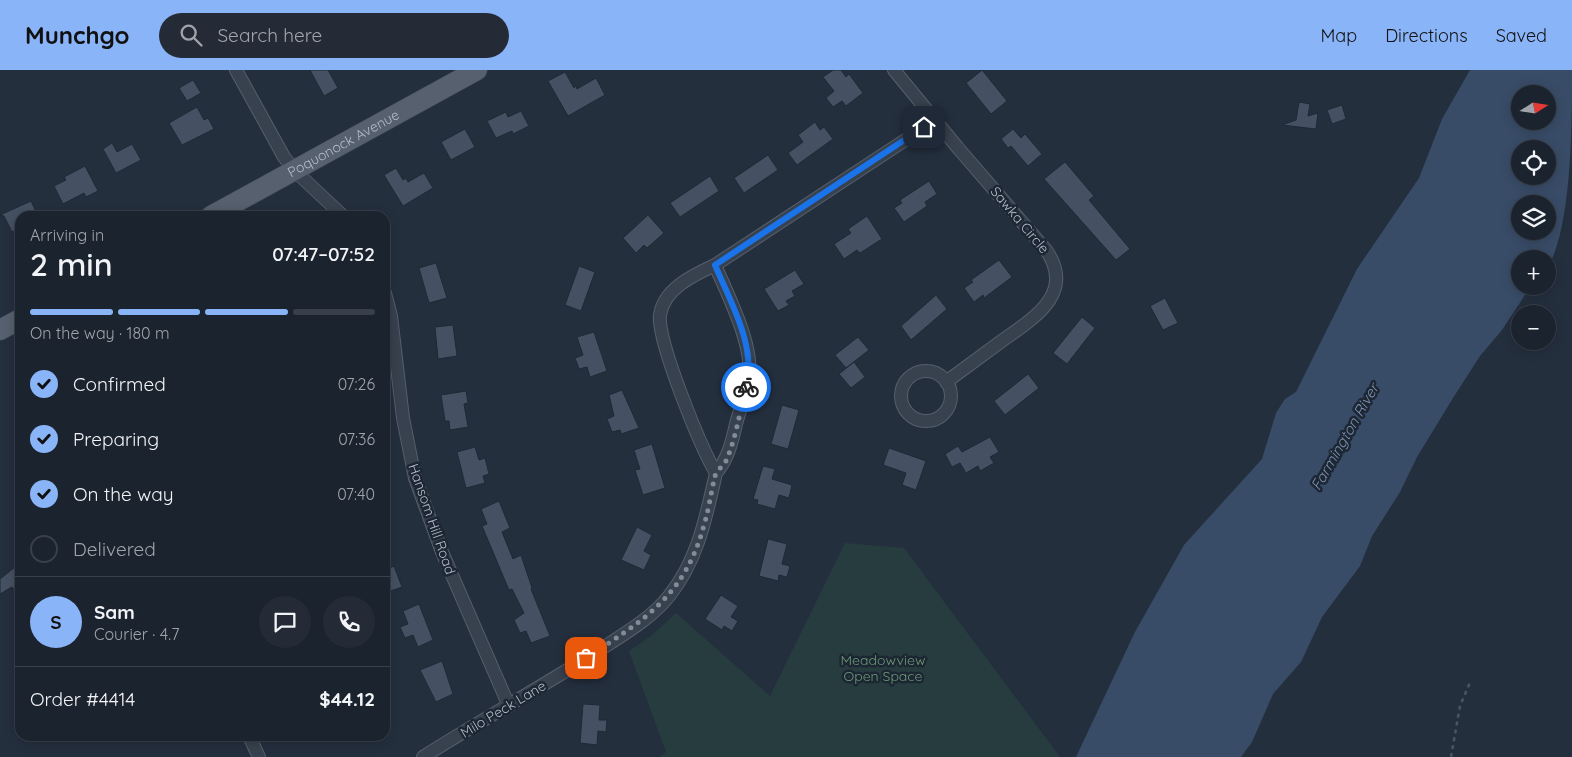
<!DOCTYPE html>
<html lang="en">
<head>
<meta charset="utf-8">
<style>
  :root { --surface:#1b232e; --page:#242b36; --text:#f1f3f6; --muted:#a0a4aa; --line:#39404a; --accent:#8ab4f8 }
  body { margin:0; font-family:Quicksand,sans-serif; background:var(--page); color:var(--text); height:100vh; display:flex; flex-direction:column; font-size:19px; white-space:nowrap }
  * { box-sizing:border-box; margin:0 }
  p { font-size:16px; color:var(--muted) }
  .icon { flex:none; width:28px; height:28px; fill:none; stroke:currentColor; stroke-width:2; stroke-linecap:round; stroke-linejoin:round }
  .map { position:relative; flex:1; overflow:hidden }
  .details { position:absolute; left:15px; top:141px; width:375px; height:530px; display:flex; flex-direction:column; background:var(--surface); border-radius:15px; box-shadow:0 2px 12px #0003,0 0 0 1px var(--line) }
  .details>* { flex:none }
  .needle { width:32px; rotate:78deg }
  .buttons { position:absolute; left:1511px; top:15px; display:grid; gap:10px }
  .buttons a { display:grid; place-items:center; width:45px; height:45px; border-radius:50%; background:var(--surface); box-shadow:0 2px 12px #0003,0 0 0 1px var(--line); font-size:25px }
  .pin { position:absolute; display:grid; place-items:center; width:42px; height:42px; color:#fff; margin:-21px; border-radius:10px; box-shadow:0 2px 8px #0006 }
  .courier { position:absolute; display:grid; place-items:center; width:50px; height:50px; margin:-25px; border:4px solid #1a73e8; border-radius:50%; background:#fff; color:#222; box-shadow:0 1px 6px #0007 }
  .summary em { font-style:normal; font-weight:600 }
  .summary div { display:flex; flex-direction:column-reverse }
  .summary { display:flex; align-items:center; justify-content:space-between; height:85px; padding:0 15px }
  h1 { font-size:32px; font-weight:600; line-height:38px }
  .bar { display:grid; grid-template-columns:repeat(4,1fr); gap:8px 5px; align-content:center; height:60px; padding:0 15px }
  .bar i { height:6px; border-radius:4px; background:var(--line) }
  .bar .selected { background:var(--accent) }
  .bar p { grid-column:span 4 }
  .line { display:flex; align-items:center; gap:12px; padding:0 15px; border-top:1px solid var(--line) }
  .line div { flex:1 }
  .round { display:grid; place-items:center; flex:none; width:52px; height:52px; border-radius:26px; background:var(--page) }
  ol { padding:0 15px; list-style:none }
  li { display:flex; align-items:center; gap:15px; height:55px }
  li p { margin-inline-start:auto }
  li .icon { padding:5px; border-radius:50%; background:var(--accent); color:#111; stroke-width:4 }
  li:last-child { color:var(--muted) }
  li i { width:28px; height:28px; border:2px solid var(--line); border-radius:50% }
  header { display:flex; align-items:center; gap:30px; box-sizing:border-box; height:70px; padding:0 25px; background:var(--accent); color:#111 }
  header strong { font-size:24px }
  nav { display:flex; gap:28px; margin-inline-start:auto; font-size:18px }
  .search { width:350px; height:45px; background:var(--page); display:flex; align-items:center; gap:12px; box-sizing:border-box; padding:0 18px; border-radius:28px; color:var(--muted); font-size:19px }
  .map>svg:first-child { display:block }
</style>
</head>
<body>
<header>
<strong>Munchgo</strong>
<div class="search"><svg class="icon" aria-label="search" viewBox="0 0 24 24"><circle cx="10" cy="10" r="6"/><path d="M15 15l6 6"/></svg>Search here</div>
<nav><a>Map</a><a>Directions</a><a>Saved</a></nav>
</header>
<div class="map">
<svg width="1572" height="687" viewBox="0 0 1572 687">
  <rect width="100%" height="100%" fill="#242f3e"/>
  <polygon fill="#263c3f" points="845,473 904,478 1060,687 659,687 666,682 629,581 651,566 676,543 770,626"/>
  <path fill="#394c67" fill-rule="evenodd" d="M1470,0h102c0,54 0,155 -24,197v-8h-28v27h11l-29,44 -22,26 -27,42 -36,59 -17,35 -28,44 -12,30 -38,51 -21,45 -28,32 -21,48 -11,15h-165l59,-125 49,-87 78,-86 14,-46 9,-14 11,-7 61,-123 62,-91 23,-59zM1520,24h28v27h-28zM1520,79h28v27h-28zM1520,134h28v27h-28z"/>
  <g fill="#455162" stroke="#1f2835">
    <polygon points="310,0 328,0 338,18 324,26"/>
    <polygon points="833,0 841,0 846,7 849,4 863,23 846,36 842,31 833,37 826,28 834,21 823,7"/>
    <polygon points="982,0 1007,31 991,44 966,13"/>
    <polygon points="565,2 574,18 576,16 577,19 596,8 605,25 568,46 548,11"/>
    <polygon points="193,10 201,23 187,31 179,18"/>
    <polygon points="1299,32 1310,34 1308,46 1318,43 1316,59 1282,55 1296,50"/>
    <polygon points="1342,35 1346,49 1332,54 1327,40"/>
    <polygon points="197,37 204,50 208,48 214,59 182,75 169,53"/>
    <polygon points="521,41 529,56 513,64 512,61 496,68 487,51 506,42 508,47"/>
    <polygon points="815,52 820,60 824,57 833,69 797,95 788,83 803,72 798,65"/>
    <polygon points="465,59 475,77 451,90 441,72"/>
    <polygon points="1013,59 1021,68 1025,64 1042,84 1028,96 1011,76 1008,78 1001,69"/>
    <polygon points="112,73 117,82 132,74 141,90 116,103 103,79"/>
    <polygon points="768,85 778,100 744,123 734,108"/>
    <polygon points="1065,92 1094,126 1089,130 1130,179 1116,190 1044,109"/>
    <polygon points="85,96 98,121 86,127 84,123 63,134 54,116 66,110 64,107"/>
    <polygon points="396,98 403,110 406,108 408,112 424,103 433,118 403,136 384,105"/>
    <polygon points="710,106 719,121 680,147 670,133"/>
    <polygon points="929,111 937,124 925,132 927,136 904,152 894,138 902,133 900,130"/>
    <polygon points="31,131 38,146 20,146 20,158 12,162 4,146 0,145"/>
    <polygon points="648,145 664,163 647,178 644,175 636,183 623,168"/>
    <polygon points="867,146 882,169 860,183 857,180 844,189 834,174 851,163 848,159"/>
    <polygon points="999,190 1012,207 984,228 983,225 974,232 964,218 973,212 971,210"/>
    <polygon points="436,193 447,228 429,233 419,198"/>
    <polygon points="579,196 595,202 581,241 565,235"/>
    <polygon points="795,200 804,214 792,221 795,226 786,231 789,235 778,241 764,219"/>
    <polygon points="936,225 947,239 911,270 901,256"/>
    <polygon points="1165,228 1178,253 1163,260 1150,236"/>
    <polygon points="1082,247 1095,258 1067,294 1053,283"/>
    <polygon points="453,255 457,286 438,289 435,257"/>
    <polygon points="594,262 607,301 590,307 587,297 579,299 575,288 583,285 577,267"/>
    <polygon points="858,267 869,280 846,298 835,285"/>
    <polygon points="854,292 865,307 851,318 839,304"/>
    <polygon points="1028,304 1039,318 1005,345 994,331"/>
    <polygon points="622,320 639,358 621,364 620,360 612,362 607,349 614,346 609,325"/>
    <polygon points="466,321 468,333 464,334 468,357 450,360 449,351 445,351 441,325"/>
    <polygon points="782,335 799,340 788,379 771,374"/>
    <polygon points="990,367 999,382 990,387 994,393 980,401 978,396 966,403 960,393 952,397 945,384 958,376 962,382"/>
    <polygon points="652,374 665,418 643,425 635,400 640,399 634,380"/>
    <polygon points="475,377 479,390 485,388 489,404 483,406 485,413 466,418 457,382"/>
    <polygon points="889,378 926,391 916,420 902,415 906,403 883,395"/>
    <polygon points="763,396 775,399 772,409 792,415 789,428 779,425 775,439 757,434 758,430 753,429"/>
    <polygon points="499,431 510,458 502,462 513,489 521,485 532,518 531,519 550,566 531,573 526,561 520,563 514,550 524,543 512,519 509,520 482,456 487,454 481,439"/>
    <polygon points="637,457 652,465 644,481 651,485 644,500 621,490"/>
    <polygon points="768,469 787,474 782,494 790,496 787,507 779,505 778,511 759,506"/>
    <polygon points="20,493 20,527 12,517 0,524 0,509"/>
    <polygon points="394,496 402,517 385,523 385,500"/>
    <polygon points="721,525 738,536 731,547 738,551 732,561 724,556 722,560 705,549"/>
    <polygon points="419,534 433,570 418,577 413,565 405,568 400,557 408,554 403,541"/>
    <polygon points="442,591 453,624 436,632 420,600"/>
    <polygon points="583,634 600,635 599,650 607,650 606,662 598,661 597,675 580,673"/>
  </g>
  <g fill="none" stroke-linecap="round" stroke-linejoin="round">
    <defs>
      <g id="street">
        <polyline points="236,0 284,87 295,101 343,146"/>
        <path d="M894,0l64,78 88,102c30,43 -12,68 -43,90 -19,14 -38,28 -57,42"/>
        <path d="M715,195c13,31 39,80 34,114 -3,15 -9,30 -13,45 -4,18 -8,35 -20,49"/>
        <polyline points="385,223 391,246 403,348 415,408 442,482 509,636"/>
        <circle cx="926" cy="326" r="25"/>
        <polyline points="249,666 259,687"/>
        <path d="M423,687c58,-37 117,-69 175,-106 24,-16 53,-32 71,-55 29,-36 37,-79 47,-123 -15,-25 -59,-132 -56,-158 4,-27 34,-40 55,-50l204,-134 12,-14"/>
      </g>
      <g id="primary">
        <path id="s1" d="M211,146l266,-146"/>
        <polyline points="0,260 20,249"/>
      </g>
    </defs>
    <use href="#street" stroke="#565f6c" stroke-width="14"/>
    <use href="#primary" stroke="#414a57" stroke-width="21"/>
    <polyline stroke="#44595c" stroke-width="2.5" stroke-dasharray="4 4" stroke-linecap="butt" points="1451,687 1460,636 1471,610"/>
    <use href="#street" stroke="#38414e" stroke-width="12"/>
    <use href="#primary" stroke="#56606e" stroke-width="20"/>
  </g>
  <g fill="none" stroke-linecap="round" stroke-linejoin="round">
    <path stroke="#828b98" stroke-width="5" stroke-dasharray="0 9" d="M586,588c58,-38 99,-62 118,-133 5,-16 7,-33 11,-49 2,-6 8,-10 11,-15 10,-23 14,-50 20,-74"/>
    <path stroke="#1a73e8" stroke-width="6" d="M746,317c11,-40 -16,-86 -31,-122l209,-138"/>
  </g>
  <g text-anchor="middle" stroke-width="5" stroke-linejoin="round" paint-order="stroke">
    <g font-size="14" fill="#b4bcc9" stroke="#1d2633">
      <text dy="5" stroke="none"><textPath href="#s1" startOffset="151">Poquonock Avenue</textPath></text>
      <text transform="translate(1020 150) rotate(50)" y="5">Sawka Circle</text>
      <text transform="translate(432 449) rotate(71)" y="5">Hansom Hill Road</text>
      <text transform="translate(503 639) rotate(-31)" y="5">Milo Peck Lane</text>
    </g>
    <g font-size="14" fill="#6b9a76" stroke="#1d2633">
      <text x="883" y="595">Meadowview<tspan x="883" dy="16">Open Space</tspan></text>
    </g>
    <g font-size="15" font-style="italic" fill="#7c92b1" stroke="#1d2633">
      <text transform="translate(1345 367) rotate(-60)" y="5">Farmington River</text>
    </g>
  </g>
</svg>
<div class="buttons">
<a><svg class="needle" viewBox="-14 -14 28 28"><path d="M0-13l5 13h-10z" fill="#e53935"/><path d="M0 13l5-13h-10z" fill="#a0a4aa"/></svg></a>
<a><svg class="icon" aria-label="locate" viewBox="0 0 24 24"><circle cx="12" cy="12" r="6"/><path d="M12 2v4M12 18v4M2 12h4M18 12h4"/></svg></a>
<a><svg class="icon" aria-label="layers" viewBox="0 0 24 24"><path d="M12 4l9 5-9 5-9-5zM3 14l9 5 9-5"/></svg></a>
<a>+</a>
<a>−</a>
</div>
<div class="pin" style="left:586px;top:588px;background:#ea580c"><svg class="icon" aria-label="bag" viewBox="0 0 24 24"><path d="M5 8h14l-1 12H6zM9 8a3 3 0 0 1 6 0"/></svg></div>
<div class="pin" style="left:924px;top:57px;background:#1f2937"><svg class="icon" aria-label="home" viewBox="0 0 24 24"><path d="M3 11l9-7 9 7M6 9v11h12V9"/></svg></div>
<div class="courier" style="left:746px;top:317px"><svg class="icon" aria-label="bike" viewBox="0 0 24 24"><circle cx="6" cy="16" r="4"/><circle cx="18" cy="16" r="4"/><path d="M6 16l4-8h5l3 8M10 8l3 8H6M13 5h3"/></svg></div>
<section class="details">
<div class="summary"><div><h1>2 min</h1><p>Arriving in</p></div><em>07:47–07:52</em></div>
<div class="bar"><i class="selected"></i><i class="selected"></i><i class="selected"></i><i></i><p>On the way · 180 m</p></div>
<ol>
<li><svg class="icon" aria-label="check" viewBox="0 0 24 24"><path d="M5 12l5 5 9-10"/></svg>Confirmed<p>07:26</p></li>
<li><svg class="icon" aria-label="check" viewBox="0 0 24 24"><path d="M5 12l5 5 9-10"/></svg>Preparing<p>07:36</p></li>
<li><svg class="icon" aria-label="check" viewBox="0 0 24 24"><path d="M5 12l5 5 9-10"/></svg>On the way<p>07:40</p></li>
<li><i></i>Delivered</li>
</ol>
<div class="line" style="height:90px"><b class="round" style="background:var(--accent);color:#111">S</b><div><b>Sam</b><p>Courier · 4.7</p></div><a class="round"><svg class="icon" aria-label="chat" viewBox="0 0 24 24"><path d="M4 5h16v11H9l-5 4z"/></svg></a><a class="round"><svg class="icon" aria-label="phone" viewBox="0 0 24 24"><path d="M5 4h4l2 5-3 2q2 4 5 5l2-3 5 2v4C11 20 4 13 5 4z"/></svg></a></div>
<div class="line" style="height:65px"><div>Order #4414</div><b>$44.12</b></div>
</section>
</div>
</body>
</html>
